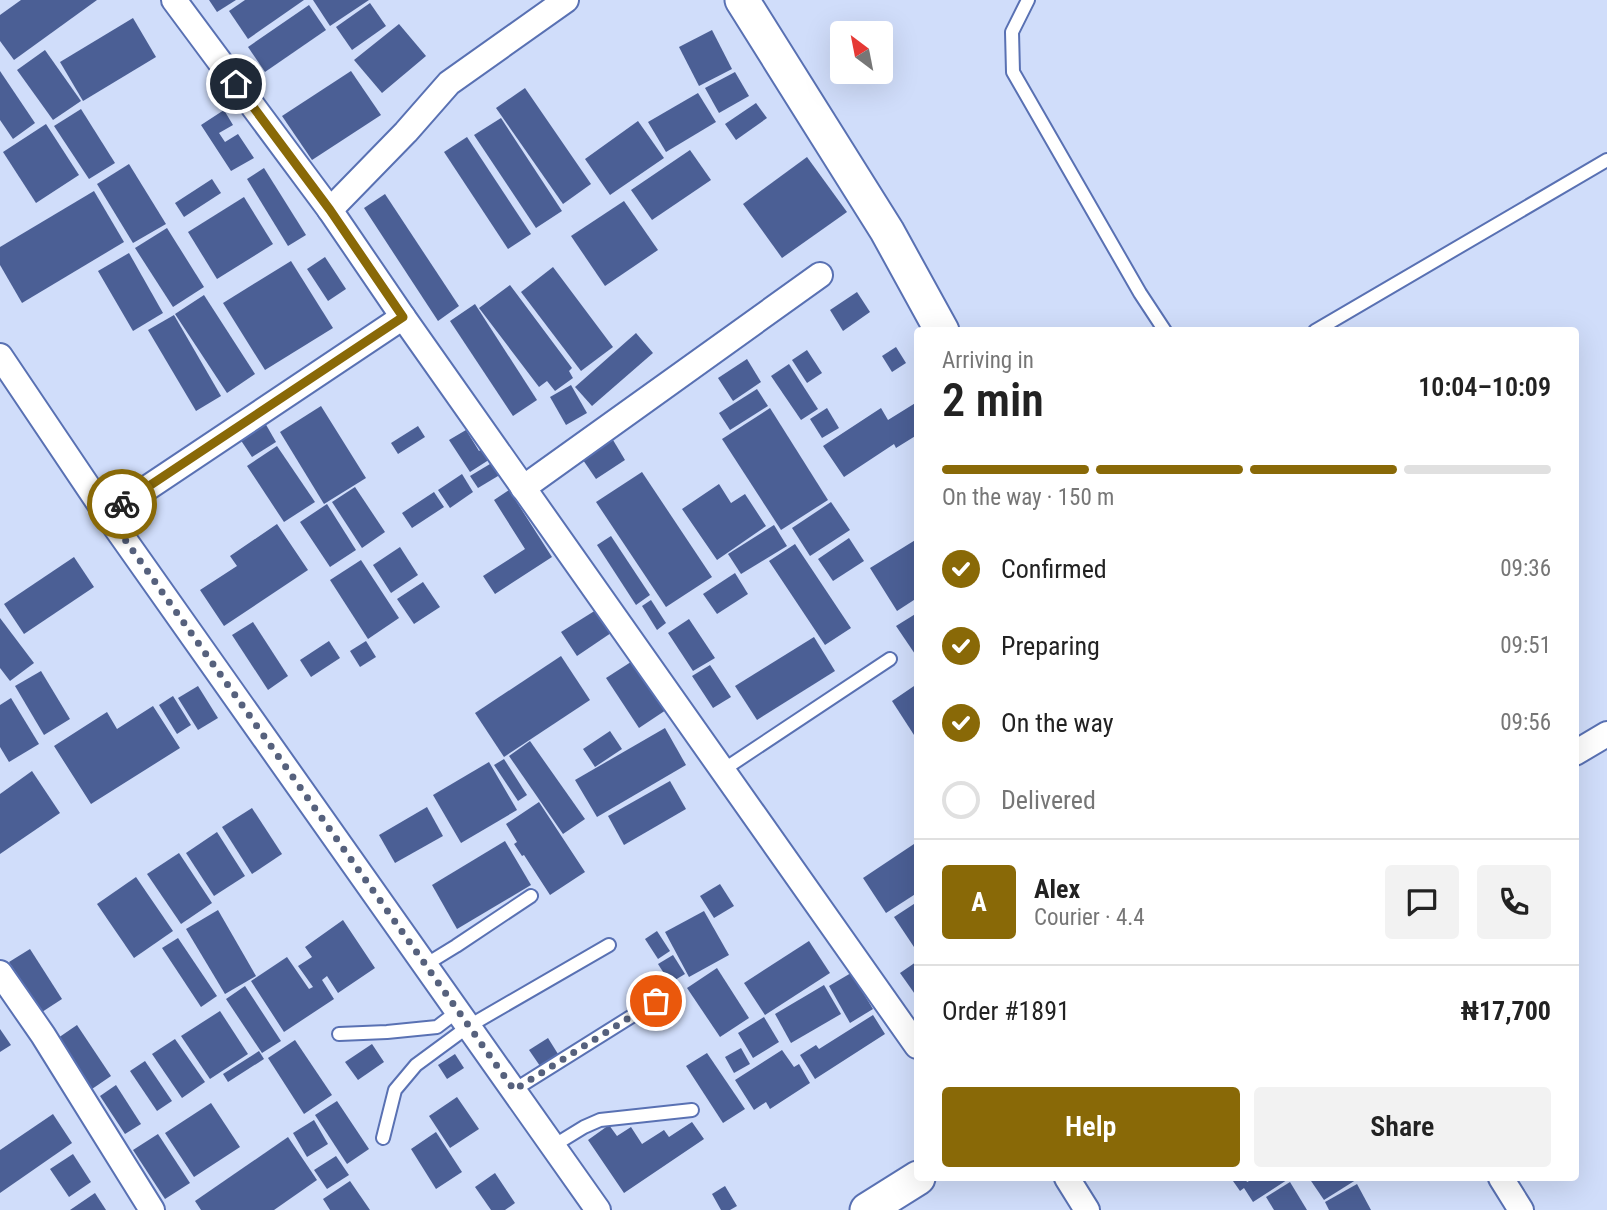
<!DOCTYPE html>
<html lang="en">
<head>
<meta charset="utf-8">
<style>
  :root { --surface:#fff; --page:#f2f2f2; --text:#222; --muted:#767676; --line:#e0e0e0; --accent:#896907 }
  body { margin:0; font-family:"Roboto Condensed",sans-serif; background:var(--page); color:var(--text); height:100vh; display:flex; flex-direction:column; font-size:26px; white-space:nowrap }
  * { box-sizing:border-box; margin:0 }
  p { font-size:23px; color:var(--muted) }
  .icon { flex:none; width:38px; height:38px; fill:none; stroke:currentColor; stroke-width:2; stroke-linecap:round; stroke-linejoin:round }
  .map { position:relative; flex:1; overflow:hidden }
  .sheet { position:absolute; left:914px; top:327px; width:665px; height:854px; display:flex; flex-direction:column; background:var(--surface); border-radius:7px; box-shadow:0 7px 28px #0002 }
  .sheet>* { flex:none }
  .needle { width:46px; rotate:328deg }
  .fabs { position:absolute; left:830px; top:21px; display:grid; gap:14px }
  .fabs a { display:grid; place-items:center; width:63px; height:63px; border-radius:7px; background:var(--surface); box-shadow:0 7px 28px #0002; font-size:35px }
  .pin { position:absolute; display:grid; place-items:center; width:60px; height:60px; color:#fff; margin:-30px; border:4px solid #fff; border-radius:50%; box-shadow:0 2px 7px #0007 }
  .courier { position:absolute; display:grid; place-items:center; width:70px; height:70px; margin:-35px; border:5px solid #896907; border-radius:50%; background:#fff; color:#222; box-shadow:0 2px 9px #0007 }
  .headline em { font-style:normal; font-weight:600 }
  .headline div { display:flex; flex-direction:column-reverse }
  .headline { display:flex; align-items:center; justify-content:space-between; height:119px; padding:0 28px }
  h1 { font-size:46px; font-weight:600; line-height:52px }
  .bar { display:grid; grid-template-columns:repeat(4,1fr); gap:10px 7px; align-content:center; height:84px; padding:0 28px }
  .bar i { height:9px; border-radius:5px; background:var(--line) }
  .bar .active { background:var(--accent) }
  .bar p { grid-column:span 4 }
  .line { display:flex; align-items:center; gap:18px; padding:0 28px; border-top:2px solid var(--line) }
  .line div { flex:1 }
  .round { display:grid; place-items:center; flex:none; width:74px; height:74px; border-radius:7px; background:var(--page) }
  ol { padding:0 28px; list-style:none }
  li { display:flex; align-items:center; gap:21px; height:77px }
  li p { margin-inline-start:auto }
  li .icon { padding:7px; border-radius:50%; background:var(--accent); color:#fff; stroke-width:4 }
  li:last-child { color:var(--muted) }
  li i { width:38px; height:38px; border:4px solid var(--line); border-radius:50% }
  .cta { display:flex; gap:14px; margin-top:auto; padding:14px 28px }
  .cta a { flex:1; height:80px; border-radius:7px; background:var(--accent); color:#fff; font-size:28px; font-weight:600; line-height:80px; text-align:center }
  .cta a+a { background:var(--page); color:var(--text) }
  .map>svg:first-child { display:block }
</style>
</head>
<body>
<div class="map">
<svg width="1607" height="1210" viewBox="0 0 1607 1210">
  <rect width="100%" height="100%" fill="#d0ddfa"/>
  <g fill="#4b5f95">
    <polygon points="21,0 97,0 14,60 0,41 0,15"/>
    <polygon points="209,0 236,0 217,12"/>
    <polygon points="245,0 304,0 248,39 229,11"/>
    <polygon points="313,0 369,0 330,26"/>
    <polygon points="370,3 386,26 352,50 336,27"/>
    <polygon points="309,5 326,30 265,72 248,47"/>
    <polygon points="133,18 156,57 83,101 60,62"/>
    <polygon points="399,24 426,56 382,93 354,60"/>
    <polygon points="712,30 732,69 699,86 679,47"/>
    <polygon points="45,50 81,101 53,120 17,70"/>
    <polygon points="0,71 35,123 13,139 0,120"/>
    <polygon points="351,71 381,115 312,160 282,116"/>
    <polygon points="735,72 749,96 719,113 705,88"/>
    <polygon points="525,88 591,184 563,204 496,108"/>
    <polygon points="698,93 716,122 666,152 648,122"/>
    <polygon points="756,103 767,118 736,140 725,124"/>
    <polygon points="81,109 115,163 89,179 54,126"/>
    <polygon points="224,110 233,125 219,133 225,142 238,134 254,158 231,171 201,125"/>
    <polygon points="501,118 562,211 536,228 474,135"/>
    <polygon points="638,121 664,158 610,195 585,159"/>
    <polygon points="46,124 79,175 36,203 3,152"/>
    <polygon points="467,137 531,234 508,249 444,152"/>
    <polygon points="690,150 711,180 652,220 631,190"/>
    <polygon points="807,157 847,212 782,258 743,204"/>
    <polygon points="129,164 166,224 133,243 97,184"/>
    <polygon points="264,168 306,235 288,246 247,179"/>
    <polygon points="212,179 221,193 184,217 175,203"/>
    <polygon points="94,191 124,242 22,303 0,265 0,247"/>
    <polygon points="385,194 459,306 438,321 364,208"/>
    <polygon points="244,197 273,244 217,279 188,232"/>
    <polygon points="624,201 658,250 605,286 571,236"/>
    <polygon points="167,228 204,287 173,307 135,248"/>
    <polygon points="129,253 163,313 133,331 98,271"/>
    <polygon points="325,257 346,289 328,301 307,269"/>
    <polygon points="291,261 333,328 265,370 223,303"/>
    <polygon points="553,267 613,347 581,371 521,292"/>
    <polygon points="510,285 572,368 569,371 573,378 555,391 547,381 539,387 479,308"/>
    <polygon points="857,292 870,312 843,331 830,310"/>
    <polygon points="204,295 255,374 227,393 175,314"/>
    <polygon points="475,304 537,400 513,416 450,321"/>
    <polygon points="174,315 221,396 196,411 148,330"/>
    <polygon points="636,333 653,353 592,406 575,387"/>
    <polygon points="896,347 906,363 892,372 882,356"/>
    <polygon points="807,350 822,373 807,383 792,360"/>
    <polygon points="747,359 761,382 733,401 718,378"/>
    <polygon points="789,364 818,409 801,420 771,376"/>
    <polygon points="571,385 587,413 566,425 550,397"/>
    <polygon points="757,389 768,406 730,430 719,413"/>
    <polygon points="917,402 917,435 896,448 894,444 844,477 823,446 881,408 888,420"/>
    <polygon points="321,406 366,478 324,504 280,432"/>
    <polygon points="770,408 828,500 781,530 722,439"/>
    <polygon points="827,408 839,428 822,438 810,419"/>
    <polygon points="265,423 276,442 252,457 240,439"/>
    <polygon points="418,426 425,437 398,454 391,443"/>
    <polygon points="466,430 479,451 491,443 498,454 470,472 449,440"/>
    <polygon points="613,440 625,460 596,479 583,460"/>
    <polygon points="277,446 315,502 284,522 247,466"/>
    <polygon points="495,461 503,473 478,488 470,476"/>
    <polygon points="642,472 712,577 666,607 596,502"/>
    <polygon points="462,474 473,492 450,508 438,490"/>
    <polygon points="719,484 731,503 745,494 766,526 717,560 682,509"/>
    <polygon points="355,487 385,532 362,548 332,502"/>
    <polygon points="509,490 552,557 495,594 483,576 525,549 494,500"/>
    <polygon points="434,492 444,507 412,528 402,513"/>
    <polygon points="831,502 850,530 810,556 792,528"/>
    <polygon points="327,504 356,550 330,567 300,522"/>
    <polygon points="277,524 308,570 224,626 200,590 237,566 230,556"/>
    <polygon points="774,525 787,546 741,574 728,554"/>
    <polygon points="611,536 650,595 636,605 597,545"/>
    <polygon points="849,538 864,561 833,581 818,559"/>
    <polygon points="917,539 917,598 897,611 870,568"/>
    <polygon points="795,544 851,628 825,645 769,561"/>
    <polygon points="400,547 418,575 391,593 373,565"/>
    <polygon points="74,557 94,587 24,634 4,604"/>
    <polygon points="361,560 399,618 368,639 330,580"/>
    <polygon points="735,573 748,594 717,614 703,594"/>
    <polygon points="423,582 440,607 414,624 397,599"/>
    <polygon points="651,600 666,623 657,630 642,606"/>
    <polygon points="596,610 611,633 577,656 561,632"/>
    <polygon points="917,613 917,657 896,626"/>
    <polygon points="0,618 34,663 10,681 0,668"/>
    <polygon points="689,619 715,658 693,671 668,633"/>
    <polygon points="253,622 288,676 268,690 232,635"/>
    <polygon points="814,637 835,671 757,720 735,686"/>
    <polygon points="329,641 340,658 311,677 300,660"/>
    <polygon points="366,641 376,657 360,667 350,651"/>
    <polygon points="561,656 590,700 504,757 475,713"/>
    <polygon points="634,660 666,710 639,728 606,678"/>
    <polygon points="710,665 731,697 713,708 692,676"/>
    <polygon points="41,671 70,719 44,735 15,686"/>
    <polygon points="917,684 917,733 914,735 892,701"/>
    <polygon points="198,686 218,718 198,730 178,698"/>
    <polygon points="173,696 191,725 177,734 159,705"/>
    <polygon points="11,698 39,744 9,762 0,747 0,705"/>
    <polygon points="153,706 180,748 91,804 54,746 107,712 117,729"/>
    <polygon points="665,728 686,765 597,817 575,780"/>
    <polygon points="610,731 622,749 595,767 583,749"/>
    <polygon points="530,741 585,819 563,834 509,756"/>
    <polygon points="504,759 527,795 518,801 494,765"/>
    <polygon points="489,762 517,810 461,843 433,795"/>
    <polygon points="32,771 60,813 0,854 0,794"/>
    <polygon points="670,781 686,809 624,845 608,816"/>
    <polygon points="539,802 585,872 550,895 524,855 522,856 514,844 517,842 506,824"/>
    <polygon points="427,807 443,836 395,863 379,835"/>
    <polygon points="252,808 282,854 252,874 222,827"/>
    <polygon points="217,832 245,876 214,896 186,853"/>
    <polygon points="505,841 531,885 457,929 432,885"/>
    <polygon points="917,842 917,893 886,913 863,878"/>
    <polygon points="179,853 212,903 181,924 147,874"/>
    <polygon points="136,877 173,931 134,958 97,904"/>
    <polygon points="720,884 734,906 714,918 700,896"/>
    <polygon points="917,902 917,945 914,947 894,917"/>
    <polygon points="218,910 256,976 225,994 186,929"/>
    <polygon points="704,911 729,955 689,977 665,932"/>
    <polygon points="343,920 375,968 338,993 327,976 322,980 334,999 284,1032 251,981 287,957 309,989 313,987 298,966 312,957 305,947"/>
    <polygon points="657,931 670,951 658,959 645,939"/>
    <polygon points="178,938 217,996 201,1007 162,948"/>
    <polygon points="809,941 830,973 765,1015 744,983"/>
    <polygon points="30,949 62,999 42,1012 9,962"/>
    <polygon points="673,955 685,974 670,983 658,964"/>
    <polygon points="916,962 917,963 917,997 900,973"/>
    <polygon points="717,968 749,1018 720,1037 687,988"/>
    <polygon points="851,973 873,1009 850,1023 829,986"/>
    <polygon points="824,985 841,1014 791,1043 775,1014"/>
    <polygon points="245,986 281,1041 262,1053 226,999"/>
    <polygon points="220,1011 248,1054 210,1079 181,1036"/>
    <polygon points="873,1015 885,1034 815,1079 800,1055 816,1045 819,1049"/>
    <polygon points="764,1017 779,1042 753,1058 738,1033"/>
    <polygon points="77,1025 111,1076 92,1089 58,1038"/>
    <polygon points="0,1029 11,1045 0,1052"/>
    <polygon points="548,1038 558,1054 540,1066 529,1050"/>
    <polygon points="175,1039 205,1082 182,1098 152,1054"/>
    <polygon points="295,1040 332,1095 304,1114 268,1058"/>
    <polygon points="372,1044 384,1062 358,1080 345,1062"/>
    <polygon points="741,1048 750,1064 734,1073 725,1057"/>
    <polygon points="782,1050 794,1067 799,1064 810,1083 770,1109 766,1102 754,1110 735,1080"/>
    <polygon points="259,1051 264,1059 228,1082 223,1074"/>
    <polygon points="707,1053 745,1109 723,1123 686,1066"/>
    <polygon points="455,1054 464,1068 447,1079 438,1065"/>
    <polygon points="145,1061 172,1101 157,1111 130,1071"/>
    <polygon points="116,1085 141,1124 125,1134 100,1096"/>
    <polygon points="457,1097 479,1129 450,1148 429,1116"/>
    <polygon points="337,1101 369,1149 347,1164 315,1115"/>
    <polygon points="211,1103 240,1147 194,1177 165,1133"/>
    <polygon points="53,1114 72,1143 0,1193 0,1150"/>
    <polygon points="314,1120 328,1144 307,1157 293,1133"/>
    <polygon points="692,1122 704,1139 624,1193 588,1140 609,1125 617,1136 631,1127 642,1144 664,1130 669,1137"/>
    <polygon points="436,1132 462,1172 436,1189 411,1149"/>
    <polygon points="158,1134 190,1183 165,1199 133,1150"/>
    <polygon points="288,1137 317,1180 274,1210 201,1210 195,1201"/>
    <polygon points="73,1154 91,1182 69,1197 50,1169"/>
    <polygon points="336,1156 349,1175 327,1189 314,1170"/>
    <polygon points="495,1173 515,1203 505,1210 491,1210 475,1187"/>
    <polygon points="1238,1178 1245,1178 1247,1182 1255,1178 1290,1178 1253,1202 1244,1188 1240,1191 1233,1181"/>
    <polygon points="1309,1178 1359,1178 1324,1200"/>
    <polygon points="350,1181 370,1210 330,1210 323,1199"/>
    <polygon points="1290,1182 1307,1210 1274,1210 1266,1197"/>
    <polygon points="1357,1184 1371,1210 1329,1210 1325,1202"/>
    <polygon points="725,1186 737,1206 730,1210 721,1210 712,1194"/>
    <polygon points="95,1193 106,1210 70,1210"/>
  </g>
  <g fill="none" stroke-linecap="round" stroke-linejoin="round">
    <defs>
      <g id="lane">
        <polyline points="1028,0 1012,32 1013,72 1140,293 1165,331"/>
        <polyline points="1315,331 1607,160"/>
        <polyline points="723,770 890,659"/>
        <polyline points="425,965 456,946 531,896"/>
        <polyline points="339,1034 387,1032 437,1027 458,1011"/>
        <polyline points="514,1090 656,1001"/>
        <polyline points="383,1138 395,1090 416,1065 469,1026 609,945"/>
        <polyline points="553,1146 584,1127 600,1120 692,1110"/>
      </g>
      <g id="street">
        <polyline points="174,0 330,210 403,317 917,1046"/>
        <polyline points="330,210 406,132 449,83 566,0"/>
        <polyline points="0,356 107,515 598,1210"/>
        <polyline points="523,488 820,275"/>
        <polyline points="107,515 403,317"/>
        <polyline points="1575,753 1607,734"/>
        <polyline points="0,973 43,1035 152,1210"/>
        <polyline points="1067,1178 1087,1210"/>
        <polyline points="1501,1178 1521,1210"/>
      </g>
      <g id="secondary">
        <polyline points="742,0 887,231 942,331"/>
        <polyline points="867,1210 918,1178"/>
      </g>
    </defs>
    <use href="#lane" stroke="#5971b3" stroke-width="16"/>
    <use href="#street" stroke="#5971b3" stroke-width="28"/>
    <use href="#secondary" stroke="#5971b3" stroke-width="37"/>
    <use href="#lane" stroke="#fff" stroke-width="12"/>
    <use href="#street" stroke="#fff" stroke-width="24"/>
    <use href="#secondary" stroke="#fff" stroke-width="33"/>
  </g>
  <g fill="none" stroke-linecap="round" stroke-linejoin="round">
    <polyline stroke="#56617d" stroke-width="7" stroke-dasharray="0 12.6" points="122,504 107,514 514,1090 656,1001"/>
    <polyline stroke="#896907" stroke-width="9" points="122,504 403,317 330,210 236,84"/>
  </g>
</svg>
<div class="fabs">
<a><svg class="needle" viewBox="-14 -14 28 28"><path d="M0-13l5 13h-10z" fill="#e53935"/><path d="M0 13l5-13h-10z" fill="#767676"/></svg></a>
</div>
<div class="pin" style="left:656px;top:1001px;background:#ea580c"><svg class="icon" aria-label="bag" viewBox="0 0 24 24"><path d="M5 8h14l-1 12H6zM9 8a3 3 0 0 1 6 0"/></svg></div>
<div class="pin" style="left:236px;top:84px;background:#1f2937"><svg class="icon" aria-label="home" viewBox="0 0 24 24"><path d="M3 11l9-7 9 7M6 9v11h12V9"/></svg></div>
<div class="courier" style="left:122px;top:504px"><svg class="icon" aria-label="bike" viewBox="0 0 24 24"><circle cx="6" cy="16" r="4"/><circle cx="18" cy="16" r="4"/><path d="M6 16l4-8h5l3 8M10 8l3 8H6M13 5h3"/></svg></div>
<section class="sheet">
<div class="headline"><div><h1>2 min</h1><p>Arriving in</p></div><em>10:04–10:09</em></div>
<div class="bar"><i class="active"></i><i class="active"></i><i class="active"></i><i></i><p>On the way · 150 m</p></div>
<ol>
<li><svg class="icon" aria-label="check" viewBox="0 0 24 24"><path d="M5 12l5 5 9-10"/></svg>Confirmed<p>09:36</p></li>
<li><svg class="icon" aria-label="check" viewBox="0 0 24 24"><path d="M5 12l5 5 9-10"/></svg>Preparing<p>09:51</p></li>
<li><svg class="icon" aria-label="check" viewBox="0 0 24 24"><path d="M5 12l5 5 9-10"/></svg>On the way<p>09:56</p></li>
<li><i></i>Delivered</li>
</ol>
<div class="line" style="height:126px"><b class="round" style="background:var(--accent);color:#fff">A</b><div><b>Alex</b><p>Courier · 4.4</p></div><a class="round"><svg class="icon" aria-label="chat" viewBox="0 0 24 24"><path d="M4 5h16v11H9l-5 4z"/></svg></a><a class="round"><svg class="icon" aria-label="phone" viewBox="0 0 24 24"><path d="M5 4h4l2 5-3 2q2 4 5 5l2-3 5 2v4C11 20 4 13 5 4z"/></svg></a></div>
<div class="line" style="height:91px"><div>Order #1891</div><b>₦17,700</b></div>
<div class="cta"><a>Help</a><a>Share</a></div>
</section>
</div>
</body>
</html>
